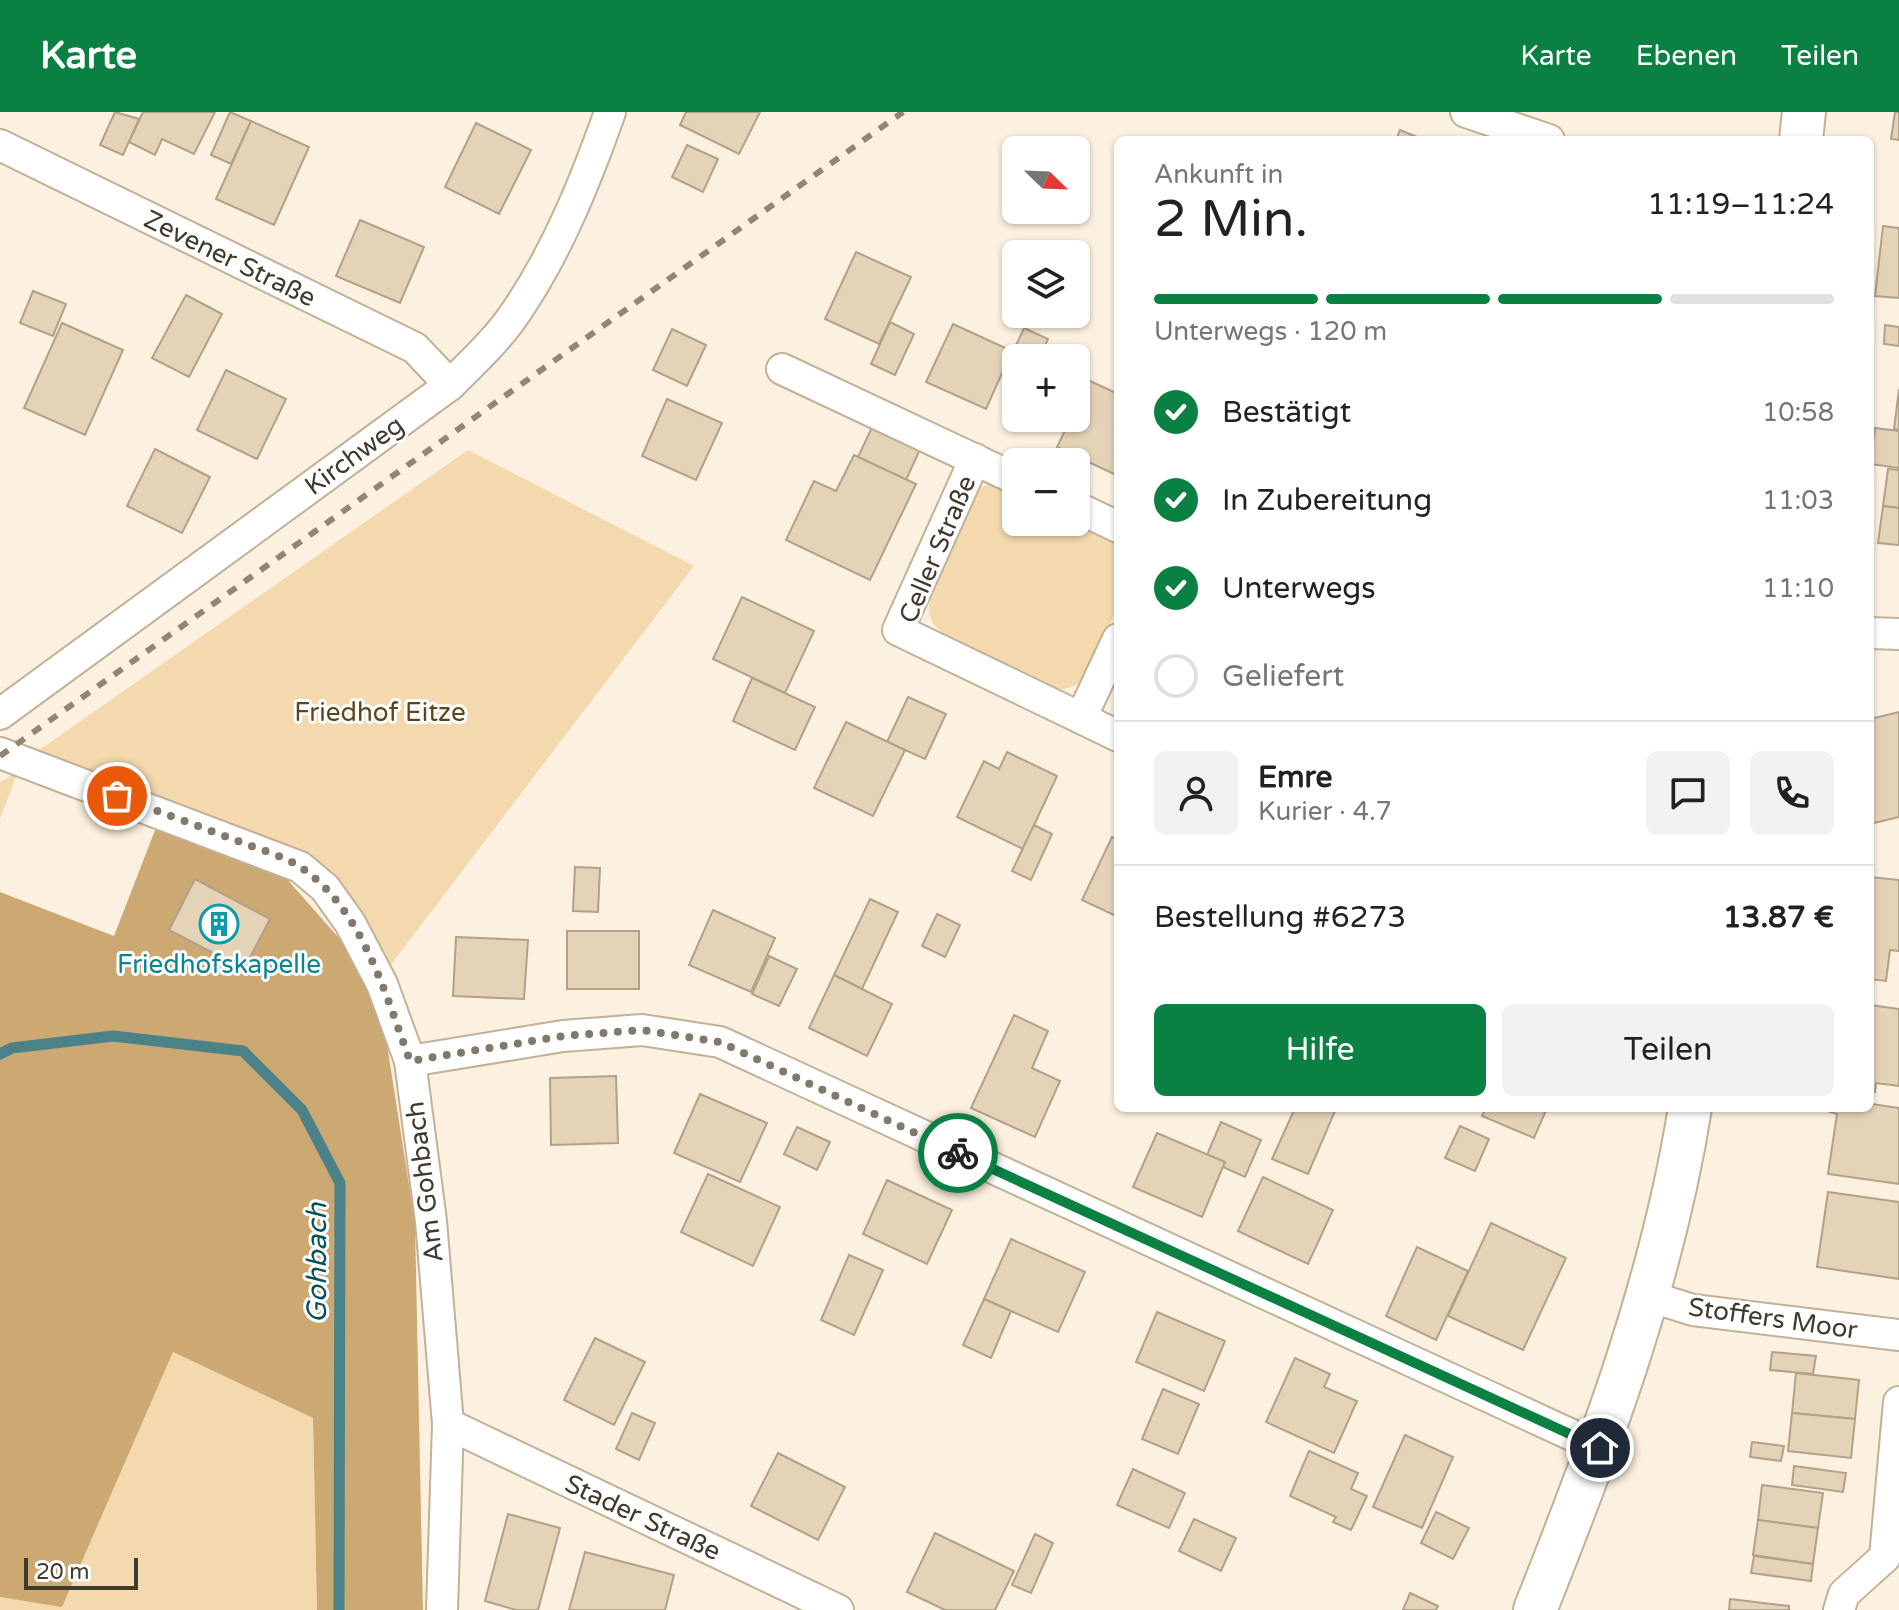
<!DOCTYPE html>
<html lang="de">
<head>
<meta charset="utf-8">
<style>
  :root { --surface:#fff; --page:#f2f2f2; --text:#222; --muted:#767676; --line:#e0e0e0; --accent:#0b8043 }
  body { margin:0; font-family:"Varela Round",sans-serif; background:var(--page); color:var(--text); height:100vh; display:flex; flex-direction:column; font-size:30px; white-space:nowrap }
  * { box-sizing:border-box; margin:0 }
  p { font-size:26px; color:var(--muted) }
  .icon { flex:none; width:44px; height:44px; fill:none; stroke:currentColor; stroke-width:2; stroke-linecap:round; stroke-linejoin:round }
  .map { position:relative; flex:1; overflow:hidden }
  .details { position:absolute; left:1114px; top:24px; width:760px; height:976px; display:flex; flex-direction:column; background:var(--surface); border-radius:12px; box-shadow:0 2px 6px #0004 }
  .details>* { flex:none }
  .needle { width:52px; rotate:113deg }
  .fabs { position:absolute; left:1002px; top:24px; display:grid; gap:16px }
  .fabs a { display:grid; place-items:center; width:88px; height:88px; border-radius:12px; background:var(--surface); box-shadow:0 2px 6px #0004; font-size:40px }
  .scale { position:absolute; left:24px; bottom:20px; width:114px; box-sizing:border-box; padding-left:8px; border:4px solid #40392e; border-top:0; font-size:22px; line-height:28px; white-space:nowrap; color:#40392e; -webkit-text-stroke:6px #fff; paint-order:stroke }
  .pin { position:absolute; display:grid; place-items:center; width:68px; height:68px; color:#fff; margin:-34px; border:4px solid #fff; border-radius:50%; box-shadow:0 2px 8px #0007 }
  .courier { position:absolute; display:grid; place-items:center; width:80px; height:80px; margin:-40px; border:6px solid #0b8043; border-radius:50%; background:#fff; color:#222; box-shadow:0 2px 10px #0007 }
  .head em { font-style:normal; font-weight:600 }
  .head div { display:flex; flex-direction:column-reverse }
  .head { display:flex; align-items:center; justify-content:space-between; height:136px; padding:0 40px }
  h1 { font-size:52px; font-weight:600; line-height:60px }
  .bar { display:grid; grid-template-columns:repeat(4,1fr); gap:12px 8px; align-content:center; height:96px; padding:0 40px }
  .bar i { height:10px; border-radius:6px; background:var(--line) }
  .bar .active { background:var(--accent) }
  .bar p { grid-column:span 4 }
  .line { display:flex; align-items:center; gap:20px; padding:0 40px; border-top:2px solid var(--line) }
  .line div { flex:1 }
  .round { display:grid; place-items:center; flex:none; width:84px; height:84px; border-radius:12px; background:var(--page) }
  ol { padding:0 40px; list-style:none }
  li { display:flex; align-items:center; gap:24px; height:88px }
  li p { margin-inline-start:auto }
  li .icon { padding:8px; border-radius:50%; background:var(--accent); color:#fff; stroke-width:4 }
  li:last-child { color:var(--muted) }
  li i { width:44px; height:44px; border:4px solid var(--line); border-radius:50% }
  .action { display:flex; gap:16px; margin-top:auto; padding:16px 40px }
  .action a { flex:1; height:92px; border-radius:12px; background:var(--accent); color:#fff; font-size:32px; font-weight:600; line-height:92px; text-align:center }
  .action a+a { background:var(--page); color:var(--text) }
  header { display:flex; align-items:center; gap:48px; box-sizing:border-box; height:112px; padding:0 40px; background:var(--accent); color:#fff }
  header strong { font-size:38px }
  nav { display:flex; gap:44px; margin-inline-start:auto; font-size:28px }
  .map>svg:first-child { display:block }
</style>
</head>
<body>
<header>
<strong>Karte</strong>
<nav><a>Karte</a><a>Ebenen</a><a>Teilen</a></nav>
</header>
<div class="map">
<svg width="1899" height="1498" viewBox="0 0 1899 1498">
  <rect width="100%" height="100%" fill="#fcf1e0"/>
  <g fill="#f4d9ae">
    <polygon points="468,338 694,454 390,854 347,786 32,643"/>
    <path d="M994,371l22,5v34h60l42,16v68l-35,74c-24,21 -66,3 -89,-14 -5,-4 -7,-11 -12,-14 -16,-10 -42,-13 -51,-33 -11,-24 23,-99 37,-120 7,-10 15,-13 26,-16z"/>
    <polygon points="18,660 0,707 0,670"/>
    <polygon points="173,1240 313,1306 317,1498 0,1498 0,1485 62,1494"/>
  </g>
  <polygon fill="#cca972" points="157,713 286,766 377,869 415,1111 423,1498 317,1498 313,1306 173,1240 62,1495 0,1485 0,780 114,824"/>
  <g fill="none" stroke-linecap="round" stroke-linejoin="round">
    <polyline stroke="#4a8288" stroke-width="11" points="0,942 12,936 113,924 243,939 302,998 340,1071 339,1498"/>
  </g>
  <g fill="#e5d3b8" stroke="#b2a187" stroke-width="2">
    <polygon points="115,0 139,7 123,43 100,33"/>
    <polygon points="143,0 215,0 194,42 162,27 155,43 129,30"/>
    <polygon points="230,0 251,9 231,52 211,43"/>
    <polygon points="686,0 760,0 739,42 680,13"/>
    <polygon points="1895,0 1899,0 1899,28 1891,27"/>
    <polygon points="251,9 309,35 274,113 216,87"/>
    <polygon points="476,11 531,38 499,102 445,75"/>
    <polygon points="1400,18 1424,28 1396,28"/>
    <polygon points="687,33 718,47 703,80 672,65"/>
    <polygon points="360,108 424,135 400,191 336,164"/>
    <polygon points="1883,114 1899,116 1899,186 1875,184"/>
    <polygon points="856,140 911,165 879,232 825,207"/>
    <polygon points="33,179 66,192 53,224 20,211"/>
    <polygon points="186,183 222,202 189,265 152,246"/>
    <polygon points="890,210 914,222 895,263 871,252"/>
    <polygon points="62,211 123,238 85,323 24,296"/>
    <polygon points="953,212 1012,239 986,297 926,270"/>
    <polygon points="1885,213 1899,215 1899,234 1884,232"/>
    <polygon points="1024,216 1048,227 1039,246 1016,246 1016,263 1005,257"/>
    <polygon points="672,217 706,233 687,274 653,258"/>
    <polygon points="226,258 286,287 257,347 197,318"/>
    <polygon points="1088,268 1118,282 1118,364 1057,335 1071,306 1076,306 1076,294"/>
    <polygon points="1899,277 1899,318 1894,317"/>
    <polygon points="667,287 722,311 696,368 642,344"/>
    <polygon points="874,311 922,333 906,368 858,345"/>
    <polygon points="1875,316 1899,319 1899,356 1870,352"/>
    <polygon points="155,337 210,365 182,421 127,394"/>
    <polygon points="854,343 916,372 870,468 786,428 814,369 836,379"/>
    <polygon points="1888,357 1899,358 1899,396 1883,394"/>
    <polygon points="1883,394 1899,396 1899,433 1878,431"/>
    <polygon points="742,485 814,519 785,581 713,547"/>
    <polygon points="752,566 815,595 795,638 733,609"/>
    <polygon points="908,585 946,602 925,647 887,630"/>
    <polygon points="1899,600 1899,705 1870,712 1870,607"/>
    <polygon points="846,610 905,638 873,704 814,676"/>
    <polygon points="1007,640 1057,664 1023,737 957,705 984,649 999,657"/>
    <polygon points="1034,713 1052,722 1031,768 1012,759"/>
    <polygon points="1112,725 1118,728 1118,805 1082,788"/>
    <polygon points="575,755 600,756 598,800 573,799"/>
    <polygon points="1870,765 1899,768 1899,839 1890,838 1886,869 1870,867"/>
    <polygon points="195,767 270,807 244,857 169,818"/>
    <polygon points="870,787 898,800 862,877 834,863"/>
    <polygon points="713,798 775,826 751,880 689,853"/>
    <polygon points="937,802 960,813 945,845 922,834"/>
    <rect x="567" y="819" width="72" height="58"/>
    <polygon points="456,825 528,828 524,887 453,884"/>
    <polygon points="769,844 797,857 779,894 752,882"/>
    <polygon points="834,863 892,892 867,944 809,916"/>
    <polygon points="1870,893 1899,897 1899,974 1876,971 1875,980 1870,979"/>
    <polygon points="1014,903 1048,919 1032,956 1060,969 1035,1025 971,996"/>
    <polygon points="616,964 618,1031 551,1033 550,966"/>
    <polygon points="1870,981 1873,981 1872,992 1899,996 1899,1072 1828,1062 1837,1002 1817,996 1870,996"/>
    <polygon points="700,982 767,1011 740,1070 674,1041"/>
    <polygon points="1295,996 1335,999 1308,1062 1272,1047"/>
    <polygon points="1486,996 1547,996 1534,1026 1482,1004"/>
    <polygon points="1221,1010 1261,1028 1245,1065 1223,1055 1225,1050 1207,1043"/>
    <polygon points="1460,1014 1489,1027 1475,1059 1445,1046"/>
    <polygon points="797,1015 830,1030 817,1058 784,1042"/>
    <polygon points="1157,1021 1225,1050 1202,1105 1133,1075"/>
    <polygon points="708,1062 780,1095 753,1154 681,1120"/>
    <polygon points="1263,1065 1333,1098 1308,1152 1238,1119"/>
    <polygon points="887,1068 952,1098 927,1152 863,1122"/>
    <polygon points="1828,1080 1899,1090 1899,1167 1817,1155"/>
    <polygon points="1491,1111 1566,1146 1523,1238 1448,1204"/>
    <polygon points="1011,1127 1085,1160 1058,1220 984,1187"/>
    <polygon points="1417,1135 1468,1159 1436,1228 1386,1204"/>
    <polygon points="849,1143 883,1158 854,1223 821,1208"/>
    <polygon points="984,1187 1011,1199 991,1246 963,1233"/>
    <polygon points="1157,1200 1225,1229 1204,1279 1136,1250"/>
    <polygon points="595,1226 645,1250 614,1313 564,1288"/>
    <polygon points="1772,1240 1816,1244 1813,1262 1770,1258"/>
    <polygon points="1295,1246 1330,1262 1324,1275 1357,1289 1334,1341 1266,1310"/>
    <polygon points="1796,1261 1859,1268 1855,1307 1792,1301"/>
    <polygon points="1163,1277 1199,1292 1178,1342 1142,1327"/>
    <polygon points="632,1301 655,1311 639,1348 616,1337"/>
    <polygon points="1792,1301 1855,1307 1851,1346 1788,1339"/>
    <polygon points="1405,1323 1453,1345 1422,1416 1373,1395"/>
    <polygon points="1752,1330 1784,1334 1781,1349 1750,1345"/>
    <polygon points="1309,1339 1358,1361 1351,1377 1367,1384 1351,1418 1333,1410 1336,1405 1290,1384"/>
    <polygon points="778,1341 845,1375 818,1428 751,1394"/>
    <polygon points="1794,1354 1846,1361 1843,1380 1792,1373"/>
    <polygon points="1133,1357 1185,1381 1169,1416 1117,1393"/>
    <polygon points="1762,1373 1823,1381 1818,1416 1758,1408"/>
    <polygon points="1436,1400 1469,1416 1453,1447 1421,1431"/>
    <polygon points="508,1402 560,1416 538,1498 516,1498 485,1489"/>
    <polygon points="1194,1407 1236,1426 1221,1459 1179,1439"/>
    <polygon points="1758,1408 1818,1416 1813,1452 1753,1443"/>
    <polygon points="935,1421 1014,1459 995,1498 945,1498 907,1480"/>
    <polygon points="1035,1422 1053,1431 1031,1481 1012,1473"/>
    <polygon points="585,1440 674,1463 665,1498 569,1498"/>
    <polygon points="1754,1444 1813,1452 1811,1469 1751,1461"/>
    <polygon points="1410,1481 1438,1494 1436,1498 1403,1498"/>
    <polygon points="1730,1487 1789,1494 1789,1498 1729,1498"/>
  </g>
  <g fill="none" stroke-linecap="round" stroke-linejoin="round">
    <defs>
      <g id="street">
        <polyline points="1466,0 1549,28"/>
        <polyline points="0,33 415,236 450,273"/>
        <polyline points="782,257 1016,367"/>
        <polyline points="975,347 898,518 1081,606"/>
        <polyline points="1076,395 1118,415"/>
        <polyline points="1870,521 1899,522"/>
        <polyline points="1118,527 1081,606 1118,624"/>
        <path d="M0,602l450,-329c23,-23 48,-46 66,-73 41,-60 70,-132 94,-200"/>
        <polyline points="0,641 300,755 325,776 350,811 382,872 410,949 431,1109 448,1312 442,1498"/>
        <polyline points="410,949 563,924 642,918 720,930 1600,1336"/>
        <polyline points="1648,1184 1693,1198 1899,1223"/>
        <polyline points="448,1312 838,1498"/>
        <polyline points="1839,1498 1844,1482 1885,1445 1899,1290"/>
      </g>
      <g id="secondary">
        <polyline points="1801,28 1804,0"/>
        <path d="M1535,1498c65,-163 127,-327 155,-502"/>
      </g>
    </defs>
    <use href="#street" stroke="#c2b196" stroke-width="34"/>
    <use href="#secondary" stroke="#c2b196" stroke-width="46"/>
    <use href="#street" stroke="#fff" stroke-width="30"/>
    <use href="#secondary" stroke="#fff" stroke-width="42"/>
    <polyline stroke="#8f8678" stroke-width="6" stroke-dasharray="10 10" stroke-linecap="butt" points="0,644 903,0"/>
  </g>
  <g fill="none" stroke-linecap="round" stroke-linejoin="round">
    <path stroke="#82796c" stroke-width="8" stroke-dasharray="0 14.4" d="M117,684c40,15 81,30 121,45 20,8 44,14 62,26 62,40 86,129 110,194l153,-25 79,-6 78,12 238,111"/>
    <polyline stroke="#0b8043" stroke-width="10" points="958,1041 1600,1336"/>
  </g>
  <defs>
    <symbol id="building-ring" viewBox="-11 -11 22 22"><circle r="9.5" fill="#fff" stroke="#0f9aa8" stroke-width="1.5"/><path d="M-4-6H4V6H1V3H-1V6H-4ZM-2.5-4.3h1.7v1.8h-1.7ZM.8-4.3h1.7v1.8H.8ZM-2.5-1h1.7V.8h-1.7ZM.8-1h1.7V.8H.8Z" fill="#0f9aa8"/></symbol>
  </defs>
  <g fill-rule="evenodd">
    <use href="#building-ring" x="197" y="790" width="44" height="44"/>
  </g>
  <g text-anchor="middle" stroke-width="6" stroke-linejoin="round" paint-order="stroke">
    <g font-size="26" fill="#40392e" stroke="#fff">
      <text transform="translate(230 146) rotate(26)" y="9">Zevener Straße</text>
      <text transform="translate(354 343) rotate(-36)" y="9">Kirchweg</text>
      <text transform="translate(937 437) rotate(-67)" y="9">Celler Straße</text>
      <text transform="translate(424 1070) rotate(-97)" y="9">Am Gohbach</text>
      <text transform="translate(1773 1206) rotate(8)" y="9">Stoffers Moor</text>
      <text transform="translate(643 1405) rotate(25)" y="9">Stader Straße</text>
    </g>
    <g font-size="26" fill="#5e461b" stroke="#fff">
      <text x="380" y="609">Friedhof Eitze</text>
    </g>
    <g font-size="26" fill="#0d838f" stroke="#fff">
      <text x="219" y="861">Friedhofskapelle</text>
    </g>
    <g font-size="28" font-style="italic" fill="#04525c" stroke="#fff">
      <text transform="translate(316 1151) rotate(-90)" y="10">Gohbach</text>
    </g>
  </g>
</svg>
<div class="fabs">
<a><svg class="needle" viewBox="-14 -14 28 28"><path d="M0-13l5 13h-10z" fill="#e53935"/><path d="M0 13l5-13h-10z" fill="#767676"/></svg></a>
<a><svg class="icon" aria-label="layers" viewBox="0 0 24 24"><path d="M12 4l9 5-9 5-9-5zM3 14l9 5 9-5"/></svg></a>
<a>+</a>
<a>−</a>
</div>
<div class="scale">20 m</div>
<div class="pin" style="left:117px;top:684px;background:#ea580c"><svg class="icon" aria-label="bag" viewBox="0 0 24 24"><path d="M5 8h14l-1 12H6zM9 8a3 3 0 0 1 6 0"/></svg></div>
<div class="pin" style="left:1600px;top:1336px;background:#1f2937"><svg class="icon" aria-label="home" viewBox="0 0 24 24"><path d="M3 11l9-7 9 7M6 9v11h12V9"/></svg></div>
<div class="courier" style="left:958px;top:1041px"><svg class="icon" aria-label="bike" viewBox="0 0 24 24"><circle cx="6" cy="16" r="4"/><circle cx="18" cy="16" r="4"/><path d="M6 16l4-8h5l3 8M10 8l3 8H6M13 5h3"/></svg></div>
<section class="details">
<div class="head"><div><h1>2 Min.</h1><p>Ankunft in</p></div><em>11:19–11:24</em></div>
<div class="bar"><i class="active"></i><i class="active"></i><i class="active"></i><i></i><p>Unterwegs · 120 m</p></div>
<ol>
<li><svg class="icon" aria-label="check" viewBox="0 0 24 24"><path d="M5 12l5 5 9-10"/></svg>Bestätigt<p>10:58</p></li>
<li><svg class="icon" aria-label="check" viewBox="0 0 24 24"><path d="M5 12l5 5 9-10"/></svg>In Zubereitung<p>11:03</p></li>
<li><svg class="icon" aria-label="check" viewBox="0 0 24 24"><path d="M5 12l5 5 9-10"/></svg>Unterwegs<p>11:10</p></li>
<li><i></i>Geliefert</li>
</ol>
<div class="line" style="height:144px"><a class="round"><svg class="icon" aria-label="person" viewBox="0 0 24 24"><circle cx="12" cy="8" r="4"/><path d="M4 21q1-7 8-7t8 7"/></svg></a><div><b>Emre</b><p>Kurier · 4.7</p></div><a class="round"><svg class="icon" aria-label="chat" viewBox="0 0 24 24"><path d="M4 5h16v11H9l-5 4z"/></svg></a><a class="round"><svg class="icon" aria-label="phone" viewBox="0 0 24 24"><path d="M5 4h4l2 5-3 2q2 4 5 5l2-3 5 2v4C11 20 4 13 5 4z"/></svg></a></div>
<div class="line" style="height:104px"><div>Bestellung #6273</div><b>13.87 €</b></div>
<div class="action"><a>Hilfe</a><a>Teilen</a></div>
</section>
</div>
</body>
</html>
